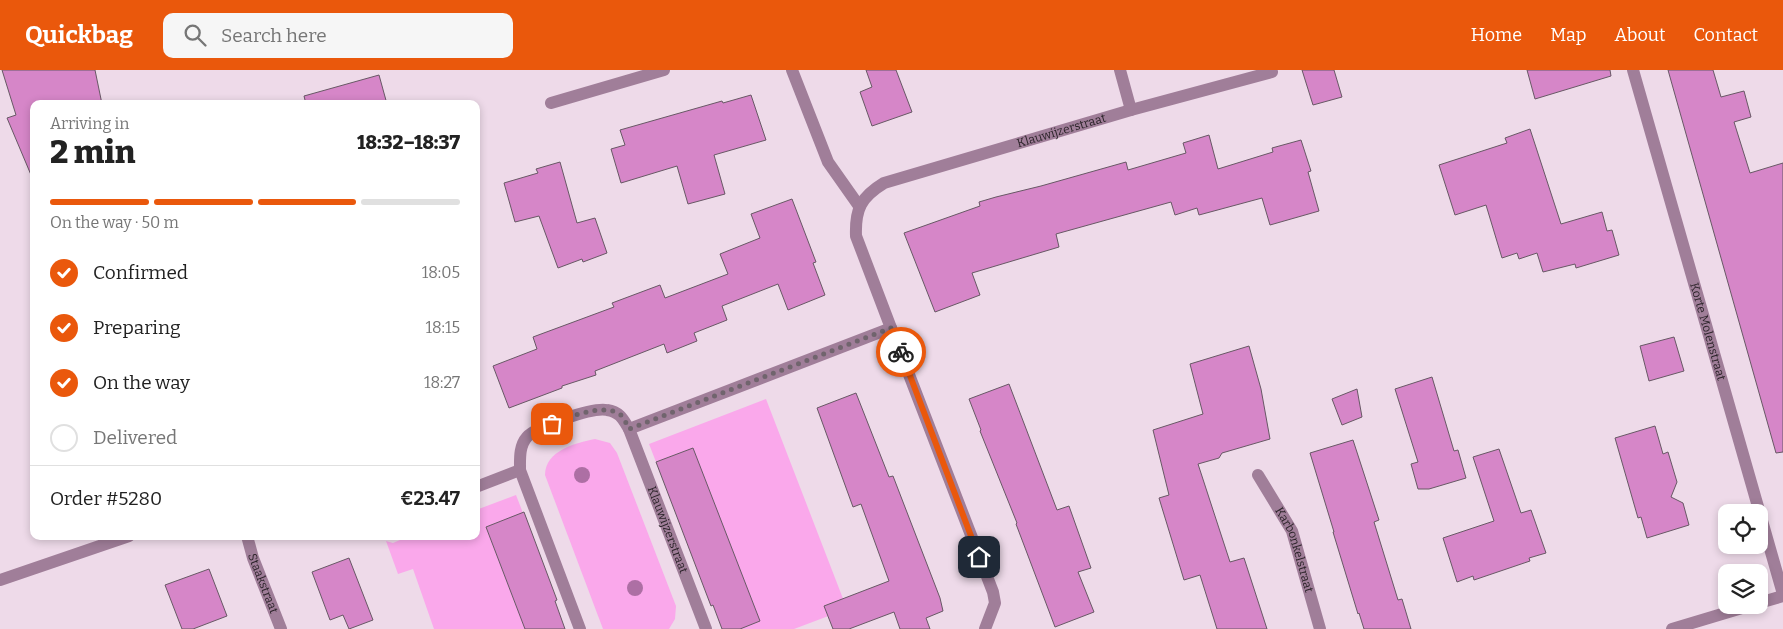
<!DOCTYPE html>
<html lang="en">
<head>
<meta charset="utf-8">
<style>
  :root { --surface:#fff; --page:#f6f6f6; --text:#222; --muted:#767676; --line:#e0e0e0; --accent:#ea580c }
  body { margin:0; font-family:Bitter,serif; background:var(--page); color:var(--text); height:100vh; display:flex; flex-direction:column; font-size:19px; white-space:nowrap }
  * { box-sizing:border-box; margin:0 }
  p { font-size:16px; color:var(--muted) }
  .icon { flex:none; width:28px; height:28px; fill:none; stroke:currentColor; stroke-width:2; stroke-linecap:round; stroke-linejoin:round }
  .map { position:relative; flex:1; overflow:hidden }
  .panel { position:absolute; left:30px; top:30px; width:450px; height:440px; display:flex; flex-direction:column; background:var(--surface); border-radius:10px; box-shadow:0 2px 8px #0003 }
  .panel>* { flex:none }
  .tools { position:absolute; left:1718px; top:434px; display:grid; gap:10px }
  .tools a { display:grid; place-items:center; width:50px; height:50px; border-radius:10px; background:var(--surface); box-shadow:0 2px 8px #0003; font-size:25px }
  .pin { position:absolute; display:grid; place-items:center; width:42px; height:42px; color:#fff; margin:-21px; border-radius:10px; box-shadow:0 2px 8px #0006 }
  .courier { position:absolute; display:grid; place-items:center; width:50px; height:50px; margin:-25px; border:4px solid #ea580c; border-radius:50%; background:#fff; color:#222; box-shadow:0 1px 6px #0007 }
  .overview em { font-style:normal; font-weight:800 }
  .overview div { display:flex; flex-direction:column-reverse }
  .overview { display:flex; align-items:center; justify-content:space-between; height:85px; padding:0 20px }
  h1 { font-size:32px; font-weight:800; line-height:38px }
  .bar { display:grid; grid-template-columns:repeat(4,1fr); gap:8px 5px; align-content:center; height:60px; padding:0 20px }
  .bar i { height:6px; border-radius:4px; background:var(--line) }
  .bar .active { background:var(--accent) }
  .bar p { grid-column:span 4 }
  .line { display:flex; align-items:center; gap:12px; padding:0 20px; border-top:1px solid var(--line) }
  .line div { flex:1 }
  ol { padding:0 20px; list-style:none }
  li { display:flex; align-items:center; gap:15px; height:55px }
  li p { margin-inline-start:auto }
  li .icon { padding:5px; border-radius:50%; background:var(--accent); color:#fff; stroke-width:4 }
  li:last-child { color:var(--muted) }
  li i { width:28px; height:28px; border:2px solid var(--line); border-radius:50% }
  header { display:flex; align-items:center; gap:30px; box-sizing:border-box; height:70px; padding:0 25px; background:var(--accent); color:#fff }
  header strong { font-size:24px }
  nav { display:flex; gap:28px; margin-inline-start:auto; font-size:18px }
  .search { width:350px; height:45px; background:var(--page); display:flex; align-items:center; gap:12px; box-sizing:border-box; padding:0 18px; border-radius:10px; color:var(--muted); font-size:19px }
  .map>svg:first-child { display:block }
</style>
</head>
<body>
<header>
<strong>Quickbag</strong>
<div class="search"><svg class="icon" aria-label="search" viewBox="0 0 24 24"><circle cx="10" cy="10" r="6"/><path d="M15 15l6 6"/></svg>Search here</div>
<nav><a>Home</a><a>Map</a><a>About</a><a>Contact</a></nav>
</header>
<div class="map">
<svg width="1783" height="559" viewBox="0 0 1783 559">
  <rect width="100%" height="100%" fill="#eedae9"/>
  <g fill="#faa8eb">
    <polygon points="766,329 847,539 794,559 740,559 760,551 693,378 656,392 649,374"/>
    <path d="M595,369l15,4 7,10 59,153 -1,13 -6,10h-66l-58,-154c0,-24 30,-32 50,-36z"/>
    <polygon points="516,425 523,443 486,457 525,559 434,559 413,499 398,504 386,471 393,473 409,466 476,466 476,440"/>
  </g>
  <g fill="#d686c8" stroke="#685865">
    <polygon points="2,0 95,0 102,34 34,34 34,112 7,48 16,45"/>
    <polygon points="866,0 896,0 912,42 872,56 860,22 872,17"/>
    <polygon points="1302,0 1334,0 1342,27 1313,35"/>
    <polygon points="1527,0 1610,0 1611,6 1535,29"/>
    <polygon points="1668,0 1713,0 1721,27 1744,21 1751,47 1734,52 1750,103 1783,93 1783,382 1776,383"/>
    <polygon points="379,5 387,34 306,34 304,26"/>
    <polygon points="751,25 766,70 714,85 725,124 688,134 677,96 621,113 611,79 625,75 620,60 722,31 723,33"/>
    <polygon points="1530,59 1561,154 1602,142 1607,161 1612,160 1619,185 1576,198 1575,194 1543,202 1537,183 1519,189 1517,183 1502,188 1486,135 1455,145 1439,95 1507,73 1505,68"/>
    <polygon points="1209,65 1218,99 1273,82 1272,78 1301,70 1311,101 1308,102 1319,141 1270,155 1262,128 1199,145 1197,138 1175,145 1171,132 1056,164 1059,177 972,203 980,225 935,242 904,163 980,136 979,132 996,127 1041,116 1126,92 1128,100 1186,83 1183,73"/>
    <polygon points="560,92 577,153 595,148 607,183 583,192 582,189 558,198 539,146 515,152 504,113 538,103 536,99"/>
    <polygon points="792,129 816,192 813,193 825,225 788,240 778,214 722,236 727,250 694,263 697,271 667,283 664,274 595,301 596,305 562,316 562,318 509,338 493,296 537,279 533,267 614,237 612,233 660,215 665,228 728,204 720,184 760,168 751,144"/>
    <polygon points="1674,267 1684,301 1649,311 1640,276"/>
    <polygon points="1249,276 1261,319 1270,369 1222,383 1219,388 1198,394 1230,492 1244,488 1267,559 1217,559 1200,505 1184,510 1159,428 1169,425 1153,360 1203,344 1190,294"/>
    <polygon points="1432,307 1454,381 1458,380 1466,408 1429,419 1418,419 1411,394 1418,392 1395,319"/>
    <polygon points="1009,314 1057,440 1069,436 1091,498 1078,502 1094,542 1055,557 1016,454 1017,453 980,361 981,360 969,329"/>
    <polygon points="1357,319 1362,347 1342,355 1332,329"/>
    <polygon points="856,323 889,407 893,406 940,528 943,541 926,548 930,559 900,559 894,542 849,559 833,559 824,536 889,511 861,434 853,437 817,338"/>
    <polygon points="1655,356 1663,384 1668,382 1677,412 1671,427 1683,433 1689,455 1647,468 1641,447 1638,448 1615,368"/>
    <polygon points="1353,370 1379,450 1374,452 1398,530 1402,529 1411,559 1364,559 1359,543 1358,544 1333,462 1334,462 1310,383"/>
    <polygon points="693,378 760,551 740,559 722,559 713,535 711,536 656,392"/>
    <polygon points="1499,379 1521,443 1531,440 1546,483 1529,488 1530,491 1474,510 1473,506 1457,512 1443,468 1494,451 1473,387"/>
    <polygon points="524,442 557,530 555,531 565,559 525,559 486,457"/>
    <polygon points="349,488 373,550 349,559 343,545 330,550 312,502"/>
    <polygon points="209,499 227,546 193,559 182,559 165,515"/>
  </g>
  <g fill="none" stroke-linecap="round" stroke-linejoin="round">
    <g stroke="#a07e99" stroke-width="12">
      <polyline points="792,0 828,92 859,136"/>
      <polyline points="1120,0 1131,40"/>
      <path id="s1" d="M1633,0l150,524"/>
      <polyline points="551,33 664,0"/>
      <polyline points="891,258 993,522 995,533 985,559"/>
      <path id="s2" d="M629,359l77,200"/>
      <polyline points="520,400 580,559"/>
      <path id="s3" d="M1258,405l34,56 28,98"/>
      <path id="s4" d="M476,417l44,-17c0,-11 -1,-24 7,-33 10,-11 66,-30 80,-27 13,2 16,9 22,19l262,-101 -35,-92c-1,-27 5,-39 28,-53l247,-73 141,-38"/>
      <path id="s5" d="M247,466l6,22 28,71"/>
      <polyline points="0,510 129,466"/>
      <polyline points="1759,533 1783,526"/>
      <polyline points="1672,559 1752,535"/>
    </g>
  </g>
  <g fill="#ad6fa4">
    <circle cx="582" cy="405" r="8"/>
    <circle cx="635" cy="518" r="8"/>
  </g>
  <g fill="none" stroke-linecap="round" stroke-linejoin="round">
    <path stroke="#70646d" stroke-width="5" stroke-dasharray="0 9" d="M552,354c18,-7 51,-22 69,-9 3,3 6,10 8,14l262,-101 10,24"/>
    <polyline stroke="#ea580c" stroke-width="6" points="901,282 979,487"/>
  </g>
  <g text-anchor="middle" stroke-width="5" stroke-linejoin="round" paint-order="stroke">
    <g font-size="12" fill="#2c242a" stroke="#fff">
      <text dy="4" stroke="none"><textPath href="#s4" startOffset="826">Klauwijzerstraat</textPath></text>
      <text dy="4" stroke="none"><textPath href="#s1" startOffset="272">Korte Molenstraat</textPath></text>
      <text dy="4" stroke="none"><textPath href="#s2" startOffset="108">Klauwijzerstraat</textPath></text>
      <text dy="4" stroke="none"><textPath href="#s3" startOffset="84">Karbonkelstraat</textPath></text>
      <text dy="4" stroke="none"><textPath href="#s5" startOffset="50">Staakstraat</textPath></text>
    </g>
  </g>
</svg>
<div class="tools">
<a><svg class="icon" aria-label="locate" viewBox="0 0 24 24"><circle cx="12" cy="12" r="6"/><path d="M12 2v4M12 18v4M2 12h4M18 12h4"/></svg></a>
<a><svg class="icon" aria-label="layers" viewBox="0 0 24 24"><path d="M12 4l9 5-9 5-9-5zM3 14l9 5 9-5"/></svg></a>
</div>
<div class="pin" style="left:552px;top:354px;background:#ea580c"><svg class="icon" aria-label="bag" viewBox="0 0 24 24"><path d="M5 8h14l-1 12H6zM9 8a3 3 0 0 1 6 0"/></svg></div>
<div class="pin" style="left:979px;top:487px;background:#1f2937"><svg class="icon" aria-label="home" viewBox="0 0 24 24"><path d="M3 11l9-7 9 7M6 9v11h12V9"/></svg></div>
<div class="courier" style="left:901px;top:282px"><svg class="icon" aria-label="bike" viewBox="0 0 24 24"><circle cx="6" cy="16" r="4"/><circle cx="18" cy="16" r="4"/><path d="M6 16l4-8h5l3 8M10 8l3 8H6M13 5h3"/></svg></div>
<section class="panel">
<div class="overview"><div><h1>2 min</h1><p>Arriving in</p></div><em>18:32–18:37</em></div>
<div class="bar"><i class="active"></i><i class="active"></i><i class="active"></i><i></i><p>On the way · 50 m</p></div>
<ol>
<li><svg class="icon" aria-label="check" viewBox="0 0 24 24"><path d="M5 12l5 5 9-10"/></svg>Confirmed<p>18:05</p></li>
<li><svg class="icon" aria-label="check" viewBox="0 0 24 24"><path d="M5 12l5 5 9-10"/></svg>Preparing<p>18:15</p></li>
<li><svg class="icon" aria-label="check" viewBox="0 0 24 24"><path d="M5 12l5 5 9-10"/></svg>On the way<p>18:27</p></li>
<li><i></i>Delivered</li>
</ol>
<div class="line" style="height:65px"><div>Order #5280</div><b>€23.47</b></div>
</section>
</div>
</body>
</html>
